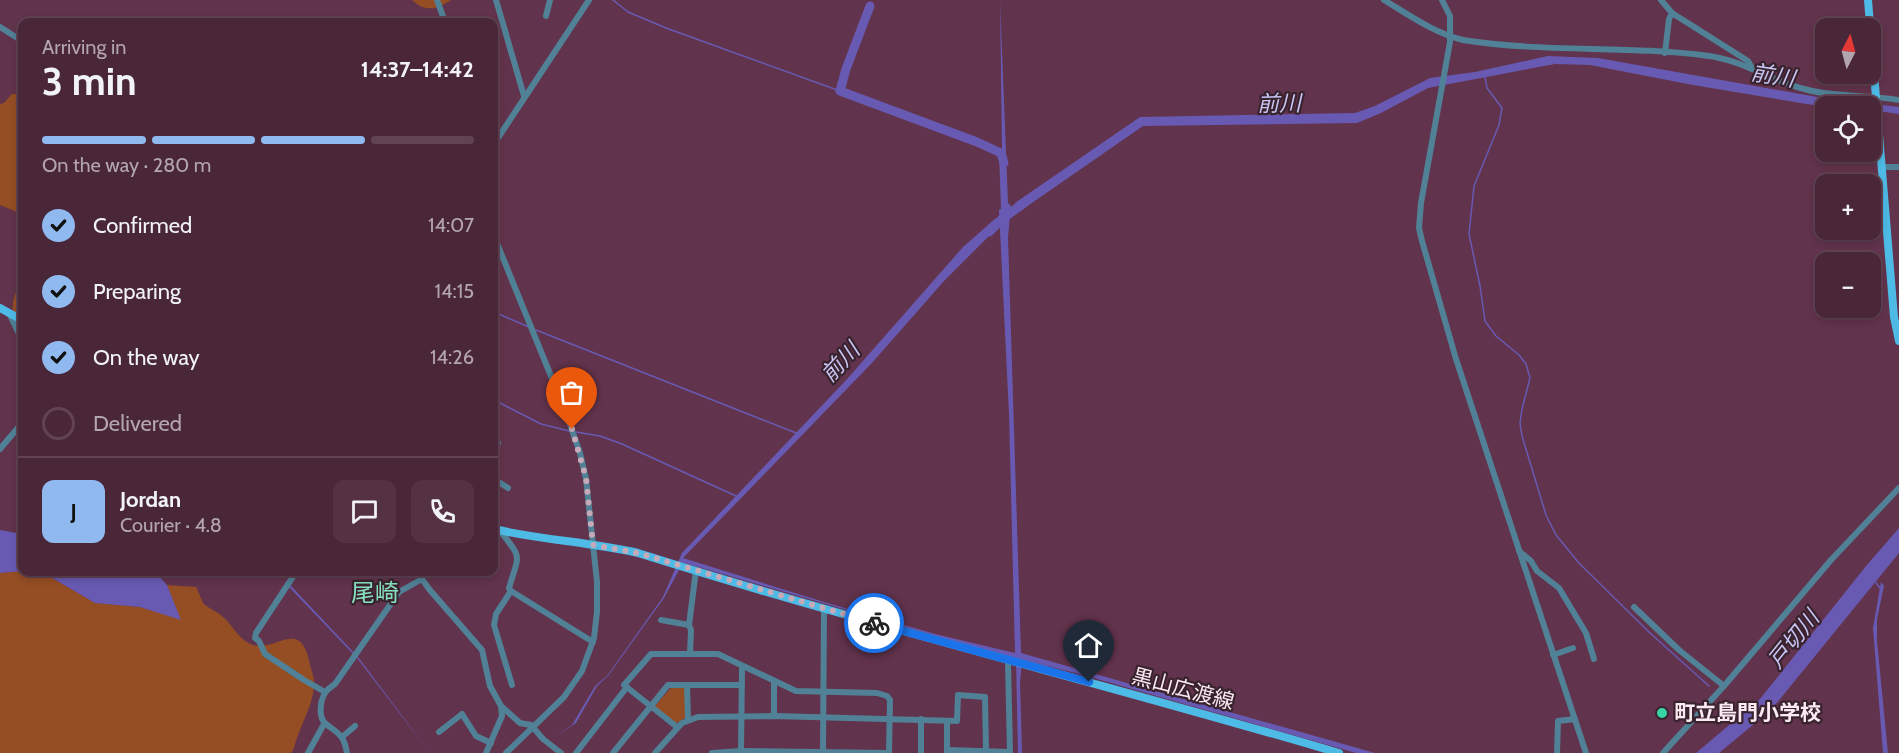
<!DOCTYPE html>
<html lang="en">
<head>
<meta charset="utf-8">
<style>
  :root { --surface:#4a2639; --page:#543244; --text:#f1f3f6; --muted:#b2a5ae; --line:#614353; --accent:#90b9f0 }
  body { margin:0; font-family:Cabin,"Noto Sans JP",sans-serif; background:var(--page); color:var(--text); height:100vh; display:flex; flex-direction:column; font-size:22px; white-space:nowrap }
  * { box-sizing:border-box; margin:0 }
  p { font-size:20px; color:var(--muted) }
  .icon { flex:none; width:33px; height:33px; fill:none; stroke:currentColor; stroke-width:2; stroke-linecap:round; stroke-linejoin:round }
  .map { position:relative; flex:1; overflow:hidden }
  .side { position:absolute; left:18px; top:18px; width:480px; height:558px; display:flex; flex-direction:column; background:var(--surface); border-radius:12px; box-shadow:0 3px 9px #0003,0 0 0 2px var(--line) }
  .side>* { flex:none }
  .needle { width:39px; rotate:6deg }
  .tools { position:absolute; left:1815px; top:18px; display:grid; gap:12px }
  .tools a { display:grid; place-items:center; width:66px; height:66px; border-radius:12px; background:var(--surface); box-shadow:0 3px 9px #0003,0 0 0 2px var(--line); font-size:30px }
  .pin { position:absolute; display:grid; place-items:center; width:51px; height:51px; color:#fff; margin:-62px -26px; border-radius:50% 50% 50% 0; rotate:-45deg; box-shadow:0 0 6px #0007 }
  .pin .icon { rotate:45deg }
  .courier { position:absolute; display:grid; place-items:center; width:60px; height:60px; margin:-30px; border:4px solid #1a73e8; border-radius:50%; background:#fff; color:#222; box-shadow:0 2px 8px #0007 }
  .summary em { font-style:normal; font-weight:800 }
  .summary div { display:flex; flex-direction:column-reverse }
  .summary { display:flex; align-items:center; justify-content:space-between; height:102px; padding:0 24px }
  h1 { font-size:39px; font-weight:800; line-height:45px }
  .bar { display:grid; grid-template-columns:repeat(4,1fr); gap:9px 6px; align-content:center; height:72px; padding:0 24px }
  .bar i { height:8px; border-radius:4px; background:var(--line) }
  .bar .active { background:var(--accent) }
  .bar p { grid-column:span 4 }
  .line { display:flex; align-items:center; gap:15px; padding:0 24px; border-top:2px solid var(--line) }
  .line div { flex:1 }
  .round { display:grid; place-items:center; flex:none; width:63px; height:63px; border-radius:12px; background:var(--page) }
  ol { padding:0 24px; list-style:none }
  li { display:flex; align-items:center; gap:18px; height:66px }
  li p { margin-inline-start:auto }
  li .icon { padding:6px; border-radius:50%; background:var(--accent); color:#111; stroke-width:4 }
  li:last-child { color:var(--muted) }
  li i { width:33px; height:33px; border:3px solid var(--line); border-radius:50% }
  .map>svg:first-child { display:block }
</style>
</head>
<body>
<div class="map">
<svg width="1899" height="753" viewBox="0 0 1899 753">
  <rect width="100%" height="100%" fill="#62334c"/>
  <g fill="#954e24">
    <path d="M412,0h39c-14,9 -25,13 -39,0z"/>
    <polygon points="12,94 21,94 19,102 22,101 22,214 0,205 0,104 4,103"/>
    <path d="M22,279v56c-13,-25 -12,-31 0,-56z"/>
    <path d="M22,571l20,1 53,31 45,4 40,12 -13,-34 29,2c3,5 5,13 8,17 6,5 14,8 19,13 10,9 17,24 30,28 24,7 48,-29 57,20 2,8 5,13 4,22 -2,21 -15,40 -20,61l-3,5h-291v-180z"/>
    <polygon points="686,687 685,718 675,724 654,707 671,688"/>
  </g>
  <g fill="#685ab3">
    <polygon points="1000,0 1008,203 1011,206 1008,237 1021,653 1375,753 1356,753 1076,673 1022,660 1020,683 1022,753 1018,753 1016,659 681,562 678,572 664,598 608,676 597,686 576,723 552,739 536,753 552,739 572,725 595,686 607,676 663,597 682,553 848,378 963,247 996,218 996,229 944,281 871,364 683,558 824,602 935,634 1015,653 1009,414 999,210 1001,209 999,153 1002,149"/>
    <polygon points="1548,56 1598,58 1817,97 1899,107 1899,114 1871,110 1870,106 1825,107 1693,85 1590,65 1555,64 1428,88 1381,113 1357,123 1143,126 1016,214 1015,203 1140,117 1355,113 1375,106 1430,78 1475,72"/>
    <polygon points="1899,528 1899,553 1771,710 1719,753 1696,753 1760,699 1866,566"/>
    <polygon points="0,530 22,534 22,571 0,573"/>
    <polygon points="42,572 155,572 167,585 181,620 140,607 95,603"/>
    <polygon points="1881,582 1884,586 1877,619 1877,641 1888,753 1883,753 1873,628"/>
    <polygon points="290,585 358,657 430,753 357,658 289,587"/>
  </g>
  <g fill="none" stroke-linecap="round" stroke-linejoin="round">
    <g stroke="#685ab3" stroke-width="1.5">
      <polyline points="613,0 628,12 666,28 840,91"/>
      <polyline points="1485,77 1487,88 1502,108 1499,125 1474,186 1469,234 1480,286 1485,321 1496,336 1519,355 1526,364 1530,378 1522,409 1520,423 1522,436 1546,515 1556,535 1579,563 1649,632 1709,686"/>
      <polyline points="494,312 529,327"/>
      <polyline points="536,330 796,433"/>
      <polyline points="494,400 541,424 569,431"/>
      <polyline points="576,432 600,436 622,444 736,496"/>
      <polyline points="1874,580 1880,588"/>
    </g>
    <g stroke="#685ab3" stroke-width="9">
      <polyline points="870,6 846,69 840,91 977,142 1001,153 1004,163"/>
      <polyline points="989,232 1002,219 1024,203"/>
    </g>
    <g stroke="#518196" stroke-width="6">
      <polyline points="437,0 445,22"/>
      <polyline points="496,0 524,96"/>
      <path d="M1384,0c25,15 50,33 79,40 81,13 164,5 246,16 36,5 64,26 99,34 27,7 62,5 91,10"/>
      <polyline points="1442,0 1450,16 1450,42 1421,203 1419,228 1422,241 1456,359 1586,753"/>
      <polyline points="1661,0 1672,13 1748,61 1751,66"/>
      <polyline points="546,16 550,0"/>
      <polyline points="0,27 22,41"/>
      <polyline points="1665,53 1669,19 1672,13"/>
      <polyline points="494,144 589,0"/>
      <polyline points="1882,167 1899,167"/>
      <polyline points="494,236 566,413 580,453 586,479 597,582 597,612 594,638 582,671 564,697 506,753"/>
      <polyline points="9,313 22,340"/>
      <polyline points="0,449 22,423"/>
      <polyline points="494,453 498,443"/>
      <polyline points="494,479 508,488"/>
      <path d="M500,531c23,28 19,23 9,57l2,3 82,51"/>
      <polyline points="1519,551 1531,561 1537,571 1559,588 1586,633 1594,659"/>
      <polyline points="296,572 256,633 255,638 259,641 265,654 304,680 325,692"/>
      <polyline points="422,572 422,579 429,589 482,650 490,686 501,706 502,716 486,753"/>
      <polyline points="511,591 496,614 494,625 512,685"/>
      <polyline points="1634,607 1679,650 1724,686"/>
      <polyline points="661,620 689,625"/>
      <polyline points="690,654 691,630 689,625 696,570"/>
      <polyline points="1553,655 1573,648"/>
      <polyline points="1008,661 1010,753"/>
      <polyline points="687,685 688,719"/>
      <polyline points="501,706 520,723 531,725 543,739 561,753"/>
      <polyline points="774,716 774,681"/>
      <polyline points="677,727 624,685 651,654 718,654 796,691 877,693 887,696 890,700 889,753"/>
      <polyline points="439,732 462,714 476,736 491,743"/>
      <polyline points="342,737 355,726"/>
      <polyline points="947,750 1010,752"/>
      <polyline points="741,751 742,666"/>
      <polyline points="823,752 824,609"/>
      <polyline points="308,753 324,724"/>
      <path d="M347,753c-3,-18 -8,-19 -21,-29 -8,-6 -6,-23 -1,-31 2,-4 6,-6 10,-9l64,-92 23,-13"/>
      <polyline points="576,753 627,687"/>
      <polyline points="613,753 668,685 742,685"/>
      <polyline points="655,753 682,723 698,717 774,716 957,721 958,695 985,697 986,751"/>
      <polyline points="712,753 741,751 889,753"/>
      <polyline points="921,753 921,719"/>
      <polyline points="947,753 947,721"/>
      <polyline points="1557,753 1558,721 1575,719"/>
      <polyline points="1663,753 1724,686 1831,560 1899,488"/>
    </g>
    <g stroke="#4ebae6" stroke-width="8">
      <polyline points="1868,0 1894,317 1899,341"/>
      <polyline points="0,308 22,320"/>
      <path d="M494,529c47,11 96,13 144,24 232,73 468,131 701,200"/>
    </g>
  </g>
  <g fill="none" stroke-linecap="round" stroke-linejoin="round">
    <polyline stroke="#c6aab8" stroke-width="6" stroke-dasharray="0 10.8" points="572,429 586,478 593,545 638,553 874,623"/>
    <polyline stroke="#1a73e8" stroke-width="8" points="874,623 1089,682"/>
  </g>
  <circle fill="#37d4a6" stroke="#39232e" stroke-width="2" cx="1662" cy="713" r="6"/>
  <g text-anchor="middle" stroke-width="4.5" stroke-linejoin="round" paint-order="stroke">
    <g font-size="21" fill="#fceaf2" stroke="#39232e">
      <text transform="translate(1183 689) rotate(15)" y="7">黒山広渡線</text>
    </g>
    <g font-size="21" font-weight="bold" fill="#fceaf2" stroke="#39232e" text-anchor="start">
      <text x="1674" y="720">町立島門小学校</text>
    </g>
    <g font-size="22" font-style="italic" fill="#c8c5f4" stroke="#39232e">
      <text transform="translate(1773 75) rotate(9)" y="8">前川</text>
      <text transform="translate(1279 103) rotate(-1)" y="8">前川</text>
      <text transform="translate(840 362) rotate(-47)" y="8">前川</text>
      <text transform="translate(1793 639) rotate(-51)" y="8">戸切川</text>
    </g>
    <g font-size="24" fill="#87e1c0" stroke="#39232e">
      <text x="375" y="601">尾崎</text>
    </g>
  </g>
</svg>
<div class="tools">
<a><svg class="needle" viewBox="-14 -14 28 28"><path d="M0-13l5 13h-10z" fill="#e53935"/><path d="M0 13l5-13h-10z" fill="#b2a5ae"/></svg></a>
<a><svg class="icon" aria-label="locate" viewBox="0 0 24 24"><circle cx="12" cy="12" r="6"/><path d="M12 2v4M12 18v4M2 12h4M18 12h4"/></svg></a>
<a>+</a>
<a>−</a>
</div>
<div class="pin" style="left:572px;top:429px;background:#ea580c"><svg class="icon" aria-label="bag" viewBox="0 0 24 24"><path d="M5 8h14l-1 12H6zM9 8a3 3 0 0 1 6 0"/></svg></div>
<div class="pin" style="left:1089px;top:682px;background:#1f2937"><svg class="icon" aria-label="home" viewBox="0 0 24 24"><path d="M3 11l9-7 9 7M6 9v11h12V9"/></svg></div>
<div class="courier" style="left:874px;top:623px"><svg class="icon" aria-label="bike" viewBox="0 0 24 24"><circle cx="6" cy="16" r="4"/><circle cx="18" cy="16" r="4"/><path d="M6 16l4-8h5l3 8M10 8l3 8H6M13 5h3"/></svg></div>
<section class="side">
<div class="summary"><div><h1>3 min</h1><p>Arriving in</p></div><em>14:37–14:42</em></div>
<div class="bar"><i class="active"></i><i class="active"></i><i class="active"></i><i></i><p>On the way · 280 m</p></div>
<ol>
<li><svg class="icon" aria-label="check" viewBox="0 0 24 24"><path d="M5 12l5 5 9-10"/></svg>Confirmed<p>14:07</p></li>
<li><svg class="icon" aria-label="check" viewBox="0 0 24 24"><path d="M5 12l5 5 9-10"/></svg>Preparing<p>14:15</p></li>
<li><svg class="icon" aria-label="check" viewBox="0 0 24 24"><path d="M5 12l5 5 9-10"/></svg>On the way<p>14:26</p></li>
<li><i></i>Delivered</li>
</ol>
<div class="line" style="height:108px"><b class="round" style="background:var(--accent);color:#111">J</b><div><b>Jordan</b><p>Courier · 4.8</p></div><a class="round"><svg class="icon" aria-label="chat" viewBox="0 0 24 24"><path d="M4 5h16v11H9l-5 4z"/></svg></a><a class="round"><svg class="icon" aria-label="phone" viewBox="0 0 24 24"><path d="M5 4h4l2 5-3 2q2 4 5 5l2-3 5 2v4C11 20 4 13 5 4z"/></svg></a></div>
</section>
</div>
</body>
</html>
